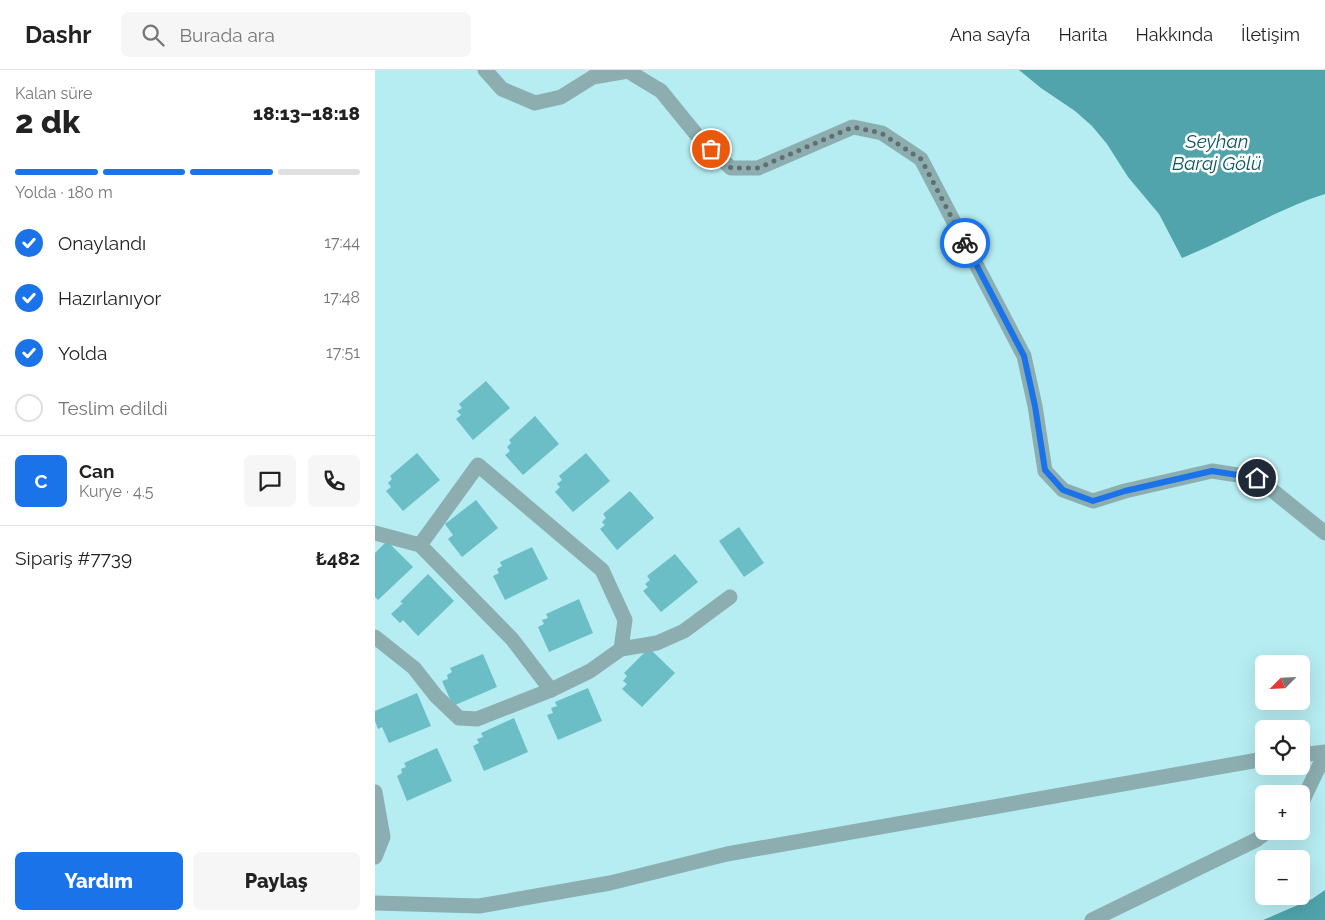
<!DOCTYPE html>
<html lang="tr">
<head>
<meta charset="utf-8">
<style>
  :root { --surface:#fff; --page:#f6f6f6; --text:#222; --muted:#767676; --line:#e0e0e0; --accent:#1a73e8 }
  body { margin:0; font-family:Raleway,sans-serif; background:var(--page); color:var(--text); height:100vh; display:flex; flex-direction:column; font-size:19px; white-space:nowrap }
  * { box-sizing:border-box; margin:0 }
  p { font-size:16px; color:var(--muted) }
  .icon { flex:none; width:28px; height:28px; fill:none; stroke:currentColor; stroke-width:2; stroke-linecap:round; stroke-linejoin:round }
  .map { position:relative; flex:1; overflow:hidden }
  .drawer { display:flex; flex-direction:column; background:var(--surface); width:375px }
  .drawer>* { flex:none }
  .needle { width:32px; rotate:246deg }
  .controls { position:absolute; left:880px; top:585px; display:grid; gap:10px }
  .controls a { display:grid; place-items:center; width:55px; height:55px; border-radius:8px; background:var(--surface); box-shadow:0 5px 20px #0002; font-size:25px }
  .pin { position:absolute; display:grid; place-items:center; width:42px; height:42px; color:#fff; margin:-21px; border:2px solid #fff; border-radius:50%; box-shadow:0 1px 5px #0007 }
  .courier { position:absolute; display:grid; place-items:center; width:50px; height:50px; margin:-25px; border:4px solid #1a73e8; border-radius:50%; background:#fff; color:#222; box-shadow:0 1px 6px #0007 }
  .headline em { font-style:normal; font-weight:800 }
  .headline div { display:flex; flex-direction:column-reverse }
  .headline { display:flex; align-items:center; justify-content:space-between; height:85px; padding:0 15px }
  h1 { font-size:32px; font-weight:800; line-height:38px }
  .bar { display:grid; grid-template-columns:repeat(4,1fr); gap:8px 5px; align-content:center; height:60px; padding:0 15px }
  .bar i { height:6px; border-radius:4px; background:var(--line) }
  .bar .selected { background:var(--accent) }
  .bar p { grid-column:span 4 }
  .line { display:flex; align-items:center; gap:12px; padding:0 15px; border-top:1px solid var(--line) }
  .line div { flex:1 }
  .round { display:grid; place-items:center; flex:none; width:52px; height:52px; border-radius:8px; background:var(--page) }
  ol { padding:0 15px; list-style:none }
  li { display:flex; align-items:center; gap:15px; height:55px }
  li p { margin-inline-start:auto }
  li .icon { padding:5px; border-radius:50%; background:var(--accent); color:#fff; stroke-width:4 }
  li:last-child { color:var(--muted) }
  li i { width:28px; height:28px; border:2px solid var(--line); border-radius:50% }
  .primary-button { display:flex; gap:10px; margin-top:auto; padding:10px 15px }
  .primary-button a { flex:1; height:58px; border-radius:8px; background:var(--accent); color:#fff; font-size:20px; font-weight:800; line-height:58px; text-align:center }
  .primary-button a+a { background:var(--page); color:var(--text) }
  header { display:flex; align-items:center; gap:30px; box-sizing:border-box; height:70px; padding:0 25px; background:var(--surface); border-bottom:1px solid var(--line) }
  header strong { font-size:24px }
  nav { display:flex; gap:28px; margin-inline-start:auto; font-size:18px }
  .search { width:350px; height:45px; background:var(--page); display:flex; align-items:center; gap:12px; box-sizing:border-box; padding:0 18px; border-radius:8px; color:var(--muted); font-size:19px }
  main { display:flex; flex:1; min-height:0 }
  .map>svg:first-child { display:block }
</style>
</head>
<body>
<header>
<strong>Dashr</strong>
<div class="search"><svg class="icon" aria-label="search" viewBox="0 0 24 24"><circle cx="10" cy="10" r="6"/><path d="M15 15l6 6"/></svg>Burada ara</div>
<nav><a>Ana sayfa</a><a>Harita</a><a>Hakkında</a><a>İletişim</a></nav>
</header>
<main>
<section class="drawer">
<div class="headline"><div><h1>2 dk</h1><p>Kalan süre</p></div><em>18:13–18:18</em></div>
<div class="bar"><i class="selected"></i><i class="selected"></i><i class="selected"></i><i></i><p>Yolda · 180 m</p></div>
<ol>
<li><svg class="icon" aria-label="check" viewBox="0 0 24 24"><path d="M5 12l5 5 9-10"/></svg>Onaylandı<p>17:44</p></li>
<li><svg class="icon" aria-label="check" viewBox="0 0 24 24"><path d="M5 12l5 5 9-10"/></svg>Hazırlanıyor<p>17:48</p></li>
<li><svg class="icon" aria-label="check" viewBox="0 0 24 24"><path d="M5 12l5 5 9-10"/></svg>Yolda<p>17:51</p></li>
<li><i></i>Teslim edildi</li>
</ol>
<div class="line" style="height:90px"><b class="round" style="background:var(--accent);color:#fff">C</b><div><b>Can</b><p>Kurye · 4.5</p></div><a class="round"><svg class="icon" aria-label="chat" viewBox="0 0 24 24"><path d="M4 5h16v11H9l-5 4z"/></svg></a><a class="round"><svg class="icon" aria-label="phone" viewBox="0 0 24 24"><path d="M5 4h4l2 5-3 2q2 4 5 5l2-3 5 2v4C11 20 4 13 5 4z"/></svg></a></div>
<div class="line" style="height:65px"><div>Sipariş #7739</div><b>₺482</b></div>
<div class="primary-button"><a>Yardım</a><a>Paylaş</a></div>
</section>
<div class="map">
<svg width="950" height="850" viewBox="0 0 950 850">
  <rect width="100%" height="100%" fill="#e1f3f5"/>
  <path fill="#b6edf2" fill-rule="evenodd" d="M0,0h950v850h-950zM889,594h37v37h-37zM889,659h37v37h-37zM889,724h37v37h-37zM889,789h37v37h-37z"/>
  <g fill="#51a4ac">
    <path d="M644,0h306v124c-50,16 -94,44 -143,64l-23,-44 -31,-37 -21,-33 -15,-18 -17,-15 -34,-23z"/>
    <polygon points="950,820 950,850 888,850 937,829"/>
  </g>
  <g fill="#6bbec6">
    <polygon points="111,311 135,338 98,370 81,349 86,345 82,341 87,338 84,334"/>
    <polygon points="160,346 184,374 148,405 130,385 135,381 132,377 136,373 134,370"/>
    <polygon points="42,383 65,410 28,441 11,421 16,417 13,413 17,409 15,406"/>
    <polygon points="211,383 235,411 198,442 180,422 185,417 182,414 187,410 184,406"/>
    <polygon points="255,421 279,448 242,480 225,459 230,455 227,452 231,448 228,444"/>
    <polygon points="101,430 123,458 87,487 73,469 78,465 70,454"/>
    <polygon points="364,457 389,493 369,507 344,471"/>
    <polygon points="12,471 38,497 3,530 0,527 0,483"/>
    <polygon points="157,477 173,509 130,530 118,506 124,503 122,499 127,496 125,492"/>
    <polygon points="300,484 323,512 286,542 268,521 273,517 270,514 275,510 272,506"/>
    <polygon points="53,504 79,531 43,566 28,550 25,553 16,544 28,533 25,532"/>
    <polygon points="204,529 218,563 174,582 163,557 169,554 167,550 173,548 171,544"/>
    <polygon points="274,578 300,603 267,637 247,619 252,614 248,611 252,606 249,603"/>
    <polygon points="108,584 122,617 78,636 67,611 73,609 72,605 77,602 75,598"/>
    <polygon points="213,618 227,651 183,670 172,645 178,643 176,638 182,636 180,632"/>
    <polygon points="42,623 56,656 14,673 7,657 3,659 0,651 0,641"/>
    <polygon points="139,648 153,682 109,701 98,676 104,673 102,669 108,667 106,663"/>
    <polygon points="62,678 77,711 32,731 22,706 27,703 26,699 31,697 29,693"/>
  </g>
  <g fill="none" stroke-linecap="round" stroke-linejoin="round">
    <g stroke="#8caeb1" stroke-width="15">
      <polyline points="110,0 127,19 160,33 186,27 218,7 253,1 286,21 325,69 356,98 383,98 478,57 507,63 546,89 649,286 660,336 670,401 688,420 718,431 750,421 837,401 882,408 950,463"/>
      <polyline points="0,463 45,475 137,569 176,620"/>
      <polyline points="0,567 39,598 61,626 84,648 102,649 176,620 215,601 246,579 250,550 227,500 103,395 45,475"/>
      <polyline points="246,579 282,573 309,561 355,527"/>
      <polyline points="926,685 950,682"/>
      <polyline points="0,722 8,767 0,787"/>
      <polyline points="926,734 950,684"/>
      <polyline points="0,833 104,836 235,813 352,784 889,689"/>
      <polyline points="717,850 881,770 893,761"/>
    </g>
  </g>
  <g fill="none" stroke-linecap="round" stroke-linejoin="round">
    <polyline stroke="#636e6e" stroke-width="5" stroke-dasharray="0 9" points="336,79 356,98 383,98 478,57 506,63 546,89 590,173"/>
    <polyline stroke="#1a73e8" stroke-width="6" points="590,173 649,286 660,336 670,400 688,420 718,431 750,421 837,401 882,408"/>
  </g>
  <g text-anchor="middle" stroke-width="5" stroke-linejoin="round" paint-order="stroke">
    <g font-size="19" font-style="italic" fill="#0d575d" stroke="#fff">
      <text x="842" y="78">Seyhan<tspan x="842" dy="22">Baraj Gölü</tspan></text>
    </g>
  </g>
</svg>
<div class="controls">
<a><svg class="needle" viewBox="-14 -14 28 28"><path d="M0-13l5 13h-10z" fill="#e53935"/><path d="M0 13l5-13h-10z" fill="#767676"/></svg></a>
<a><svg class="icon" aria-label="locate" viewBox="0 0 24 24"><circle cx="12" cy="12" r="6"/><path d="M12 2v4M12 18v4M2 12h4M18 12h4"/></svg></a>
<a>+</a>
<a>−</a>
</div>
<div class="pin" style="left:336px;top:79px;background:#ea580c"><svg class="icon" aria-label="bag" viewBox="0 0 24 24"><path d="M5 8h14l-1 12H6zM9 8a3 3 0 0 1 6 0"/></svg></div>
<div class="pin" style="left:882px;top:408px;background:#1f2937"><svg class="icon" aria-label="home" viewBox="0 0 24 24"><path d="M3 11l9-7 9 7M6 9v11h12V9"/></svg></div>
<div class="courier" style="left:590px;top:173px"><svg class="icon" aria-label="bike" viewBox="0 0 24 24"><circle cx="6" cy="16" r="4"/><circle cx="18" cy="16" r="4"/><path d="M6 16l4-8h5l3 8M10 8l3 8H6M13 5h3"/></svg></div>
</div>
</main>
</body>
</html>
